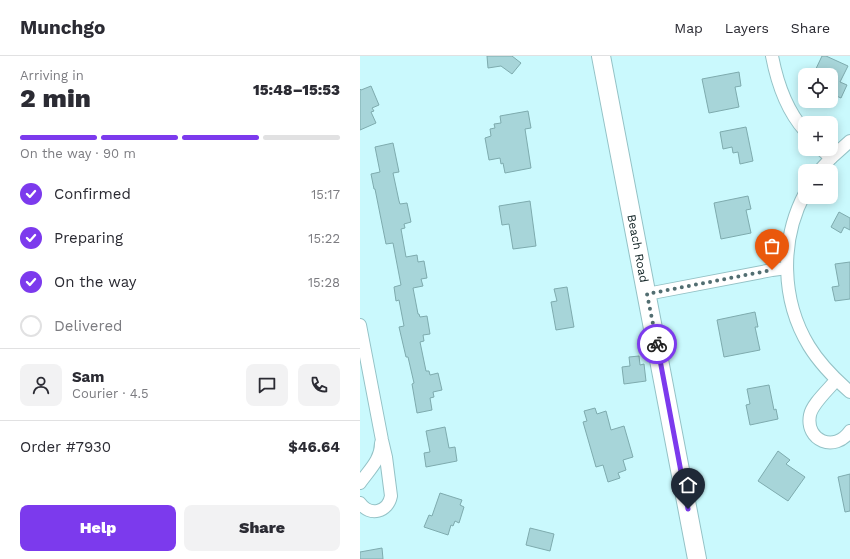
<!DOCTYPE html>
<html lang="en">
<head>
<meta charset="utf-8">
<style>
  :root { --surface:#fff; --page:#f2f2f3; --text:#2b2b33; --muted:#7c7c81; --line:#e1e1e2; --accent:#7c3aed }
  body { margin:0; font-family:"Work Sans",sans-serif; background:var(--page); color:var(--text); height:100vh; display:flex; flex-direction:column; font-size:15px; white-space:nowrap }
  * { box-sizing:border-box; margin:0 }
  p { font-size:13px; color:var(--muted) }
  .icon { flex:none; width:22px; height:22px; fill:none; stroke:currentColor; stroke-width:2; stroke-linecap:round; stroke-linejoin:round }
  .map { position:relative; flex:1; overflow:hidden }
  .panel { display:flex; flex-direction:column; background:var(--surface); width:360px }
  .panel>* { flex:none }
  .controls { position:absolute; left:438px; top:12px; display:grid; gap:8px }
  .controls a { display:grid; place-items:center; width:40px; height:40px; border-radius:8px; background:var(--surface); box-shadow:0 2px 10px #0003; font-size:20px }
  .pin { position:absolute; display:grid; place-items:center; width:34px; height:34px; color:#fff; margin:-41px -17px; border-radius:50% 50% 50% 0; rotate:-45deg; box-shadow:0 0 4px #0007 }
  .pin .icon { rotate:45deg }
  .courier { position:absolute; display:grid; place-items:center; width:40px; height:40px; margin:-20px; border:3px solid #7c3aed; border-radius:50%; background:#fff; color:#222; box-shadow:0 1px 5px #0007 }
  .head em { font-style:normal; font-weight:800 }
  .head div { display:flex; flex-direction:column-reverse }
  .head { display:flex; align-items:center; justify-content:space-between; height:68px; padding:0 20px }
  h1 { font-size:26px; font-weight:800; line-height:30px }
  .bar { display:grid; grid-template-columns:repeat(4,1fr); gap:6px 4px; align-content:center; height:48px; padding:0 20px }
  .bar i { height:5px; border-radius:3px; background:var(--line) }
  .bar .current { background:var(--accent) }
  .bar p { grid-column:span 4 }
  .line { display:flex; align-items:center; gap:10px; padding:0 20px; border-top:1px solid var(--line) }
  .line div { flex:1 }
  .round { display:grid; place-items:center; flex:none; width:42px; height:42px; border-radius:8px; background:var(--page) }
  ol { padding:0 20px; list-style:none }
  li { display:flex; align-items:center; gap:12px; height:44px }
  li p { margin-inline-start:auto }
  li .icon { padding:4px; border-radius:50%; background:var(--accent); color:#fff; stroke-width:4 }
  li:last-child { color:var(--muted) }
  li i { width:22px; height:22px; border:2px solid var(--line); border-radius:50% }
  .primary-button { display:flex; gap:8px; margin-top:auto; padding:8px 20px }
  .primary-button a { flex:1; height:46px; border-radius:8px; background:var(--accent); color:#fff; font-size:16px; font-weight:800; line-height:46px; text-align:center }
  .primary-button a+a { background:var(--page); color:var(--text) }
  header { display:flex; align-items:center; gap:24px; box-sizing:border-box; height:56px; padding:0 20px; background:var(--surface); border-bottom:1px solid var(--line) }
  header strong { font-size:19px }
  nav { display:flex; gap:22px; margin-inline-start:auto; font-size:14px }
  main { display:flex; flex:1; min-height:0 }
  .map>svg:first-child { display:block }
</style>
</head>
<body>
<header>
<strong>Munchgo</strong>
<nav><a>Map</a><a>Layers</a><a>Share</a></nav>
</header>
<main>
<section class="panel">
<div class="head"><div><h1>2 min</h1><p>Arriving in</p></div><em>15:48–15:53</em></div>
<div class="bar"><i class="current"></i><i class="current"></i><i class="current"></i><i></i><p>On the way · 90 m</p></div>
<ol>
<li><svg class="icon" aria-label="check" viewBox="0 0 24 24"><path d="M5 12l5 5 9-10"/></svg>Confirmed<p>15:17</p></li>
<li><svg class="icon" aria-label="check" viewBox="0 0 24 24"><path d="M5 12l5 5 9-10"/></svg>Preparing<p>15:22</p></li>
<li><svg class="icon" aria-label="check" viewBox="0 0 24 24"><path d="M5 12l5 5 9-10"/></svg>On the way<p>15:28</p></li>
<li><i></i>Delivered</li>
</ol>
<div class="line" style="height:72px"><a class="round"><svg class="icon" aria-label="person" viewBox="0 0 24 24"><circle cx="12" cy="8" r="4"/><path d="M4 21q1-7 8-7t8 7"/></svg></a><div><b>Sam</b><p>Courier · 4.5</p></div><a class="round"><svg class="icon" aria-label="chat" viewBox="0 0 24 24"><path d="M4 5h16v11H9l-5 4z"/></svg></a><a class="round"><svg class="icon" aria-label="phone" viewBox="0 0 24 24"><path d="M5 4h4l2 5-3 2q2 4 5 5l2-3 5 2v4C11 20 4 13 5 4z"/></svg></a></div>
<div class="line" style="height:52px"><div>Order #7930</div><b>$46.64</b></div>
<div class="primary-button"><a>Help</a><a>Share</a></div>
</section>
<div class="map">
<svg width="490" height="503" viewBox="0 0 490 503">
  <rect width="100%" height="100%" fill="#caf9fd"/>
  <g fill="#a7d5d9" stroke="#7eabae">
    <polygon points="127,0 152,0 161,7 152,18 141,10 128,12"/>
    <polygon points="462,0 466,0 488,10 480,26 487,29 481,42 474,39 471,45 471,19 453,19"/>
    <polygon points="379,16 381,30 375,31 379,51 349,57 342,23"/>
    <polygon points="11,30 19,49 12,52 14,55 11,56 16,67 0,74 0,33 1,34"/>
    <polygon points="168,55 171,72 165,73 171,112 145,117 143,107 141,108 140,102 129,104 125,82 131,80 130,73 135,72 134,68 141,67 140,60"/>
    <polygon points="386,71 393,105 380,108 378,96 373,97 372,91 363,93 360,76"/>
    <polygon points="33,87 39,116 33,117 39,145 40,148 47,147 51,166 44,168 45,172 41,173 46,201 57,199 58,206 64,205 67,222 61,223 63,230 53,232 58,258 59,258 60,261 67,260 70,278 63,279 64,285 60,286 66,315 69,315 70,319 78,317 82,334 73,336 74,341 70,342 72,354 57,357 52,328 54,327 48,301 46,301 39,271 44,270 39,244 36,245 34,231 41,229 33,187 26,188 15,133 14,133 11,118 20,116 15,91"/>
    <polygon points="388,140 391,153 386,154 391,177 361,183 354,147"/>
    <polygon points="170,145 176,190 153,193 149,168 142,169 139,150"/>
    <polygon points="479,156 490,162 490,174 484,171 481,177 471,171"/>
    <polygon points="490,206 490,243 475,245 472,231 479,230 475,208"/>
    <polygon points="207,231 214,271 196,274 191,246 197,245 194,233"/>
    <polygon points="395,256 398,271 395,271 400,294 364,301 357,264"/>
    <polygon points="279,300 280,309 284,308 286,325 264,328 262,311 270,310 269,301"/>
    <polygon points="409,329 414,354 416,353 418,363 390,369 386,349 390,348 387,333"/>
    <polygon points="235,352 237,358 246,355 251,374 264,370 273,401 263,404 266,414 258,417 260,422 248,426 243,409 236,411 223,366 227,365 224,355"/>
    <polygon points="85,371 89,392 95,391 97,405 66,411 64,397 70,396 66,375"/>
    <polygon points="418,395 430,404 426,408 445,421 428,445 398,425"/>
    <polygon points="490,418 490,455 485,456 478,421"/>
    <polygon points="80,437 102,444 100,449 104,451 99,467 95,465 93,470 91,469 88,479 64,471 69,459 72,460"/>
    <polygon points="170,472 194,478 190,495 166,489"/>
    <polygon points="22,492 23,503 0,503 0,496"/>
  </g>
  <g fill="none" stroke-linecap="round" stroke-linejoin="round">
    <defs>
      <g id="street">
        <path d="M412,0c5,26 15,55 33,75"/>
        <polyline points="461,93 471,102"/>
        <polyline points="459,115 471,102 490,85"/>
        <path d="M445,137c-25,47 -24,107 4,153 11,18 25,32 41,46"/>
        <polyline points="287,238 412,214 427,212"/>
        <path d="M0,269l22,115 4,17 5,39c-3,16 -21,21 -31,7"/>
        <path d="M476,324c-7,9 -24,24 -26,35 -5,26 25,38 40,16"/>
        <path d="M0,427c9,-13 21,-23 21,-40"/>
      </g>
      <g id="secondary">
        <path id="s1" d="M241,0l96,503"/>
      </g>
    </defs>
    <use href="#street" stroke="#94c2c6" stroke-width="14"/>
    <use href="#secondary" stroke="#94c2c6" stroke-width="20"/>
    <use href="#street" stroke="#fff" stroke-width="12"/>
    <use href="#secondary" stroke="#fff" stroke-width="18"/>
  </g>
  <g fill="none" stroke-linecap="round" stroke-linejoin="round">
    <polyline stroke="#526e71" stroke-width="4" stroke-dasharray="0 7.2" points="297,288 287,238 412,214"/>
    <polyline stroke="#7c3aed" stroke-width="5" points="297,288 328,453"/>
  </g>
  <g text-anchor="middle" stroke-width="3.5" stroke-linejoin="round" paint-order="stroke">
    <g font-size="12" fill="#112325" stroke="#caf9fd">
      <text dy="4" stroke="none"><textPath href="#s1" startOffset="196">Beach Road</textPath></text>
    </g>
  </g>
</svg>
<div class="controls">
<a><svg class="icon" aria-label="locate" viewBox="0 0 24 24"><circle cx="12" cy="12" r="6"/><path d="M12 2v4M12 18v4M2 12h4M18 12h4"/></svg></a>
<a>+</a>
<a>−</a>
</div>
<div class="pin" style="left:412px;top:214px;background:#ea580c"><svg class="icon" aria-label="bag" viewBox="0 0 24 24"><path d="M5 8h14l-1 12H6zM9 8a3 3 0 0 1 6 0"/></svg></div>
<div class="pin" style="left:328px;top:453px;background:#1f2937"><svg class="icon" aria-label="home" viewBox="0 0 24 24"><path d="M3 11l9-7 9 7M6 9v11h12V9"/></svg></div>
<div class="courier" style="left:297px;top:288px"><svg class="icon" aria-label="bike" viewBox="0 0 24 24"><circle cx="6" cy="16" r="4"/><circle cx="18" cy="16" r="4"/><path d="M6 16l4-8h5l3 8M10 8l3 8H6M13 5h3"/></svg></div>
</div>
</main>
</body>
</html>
